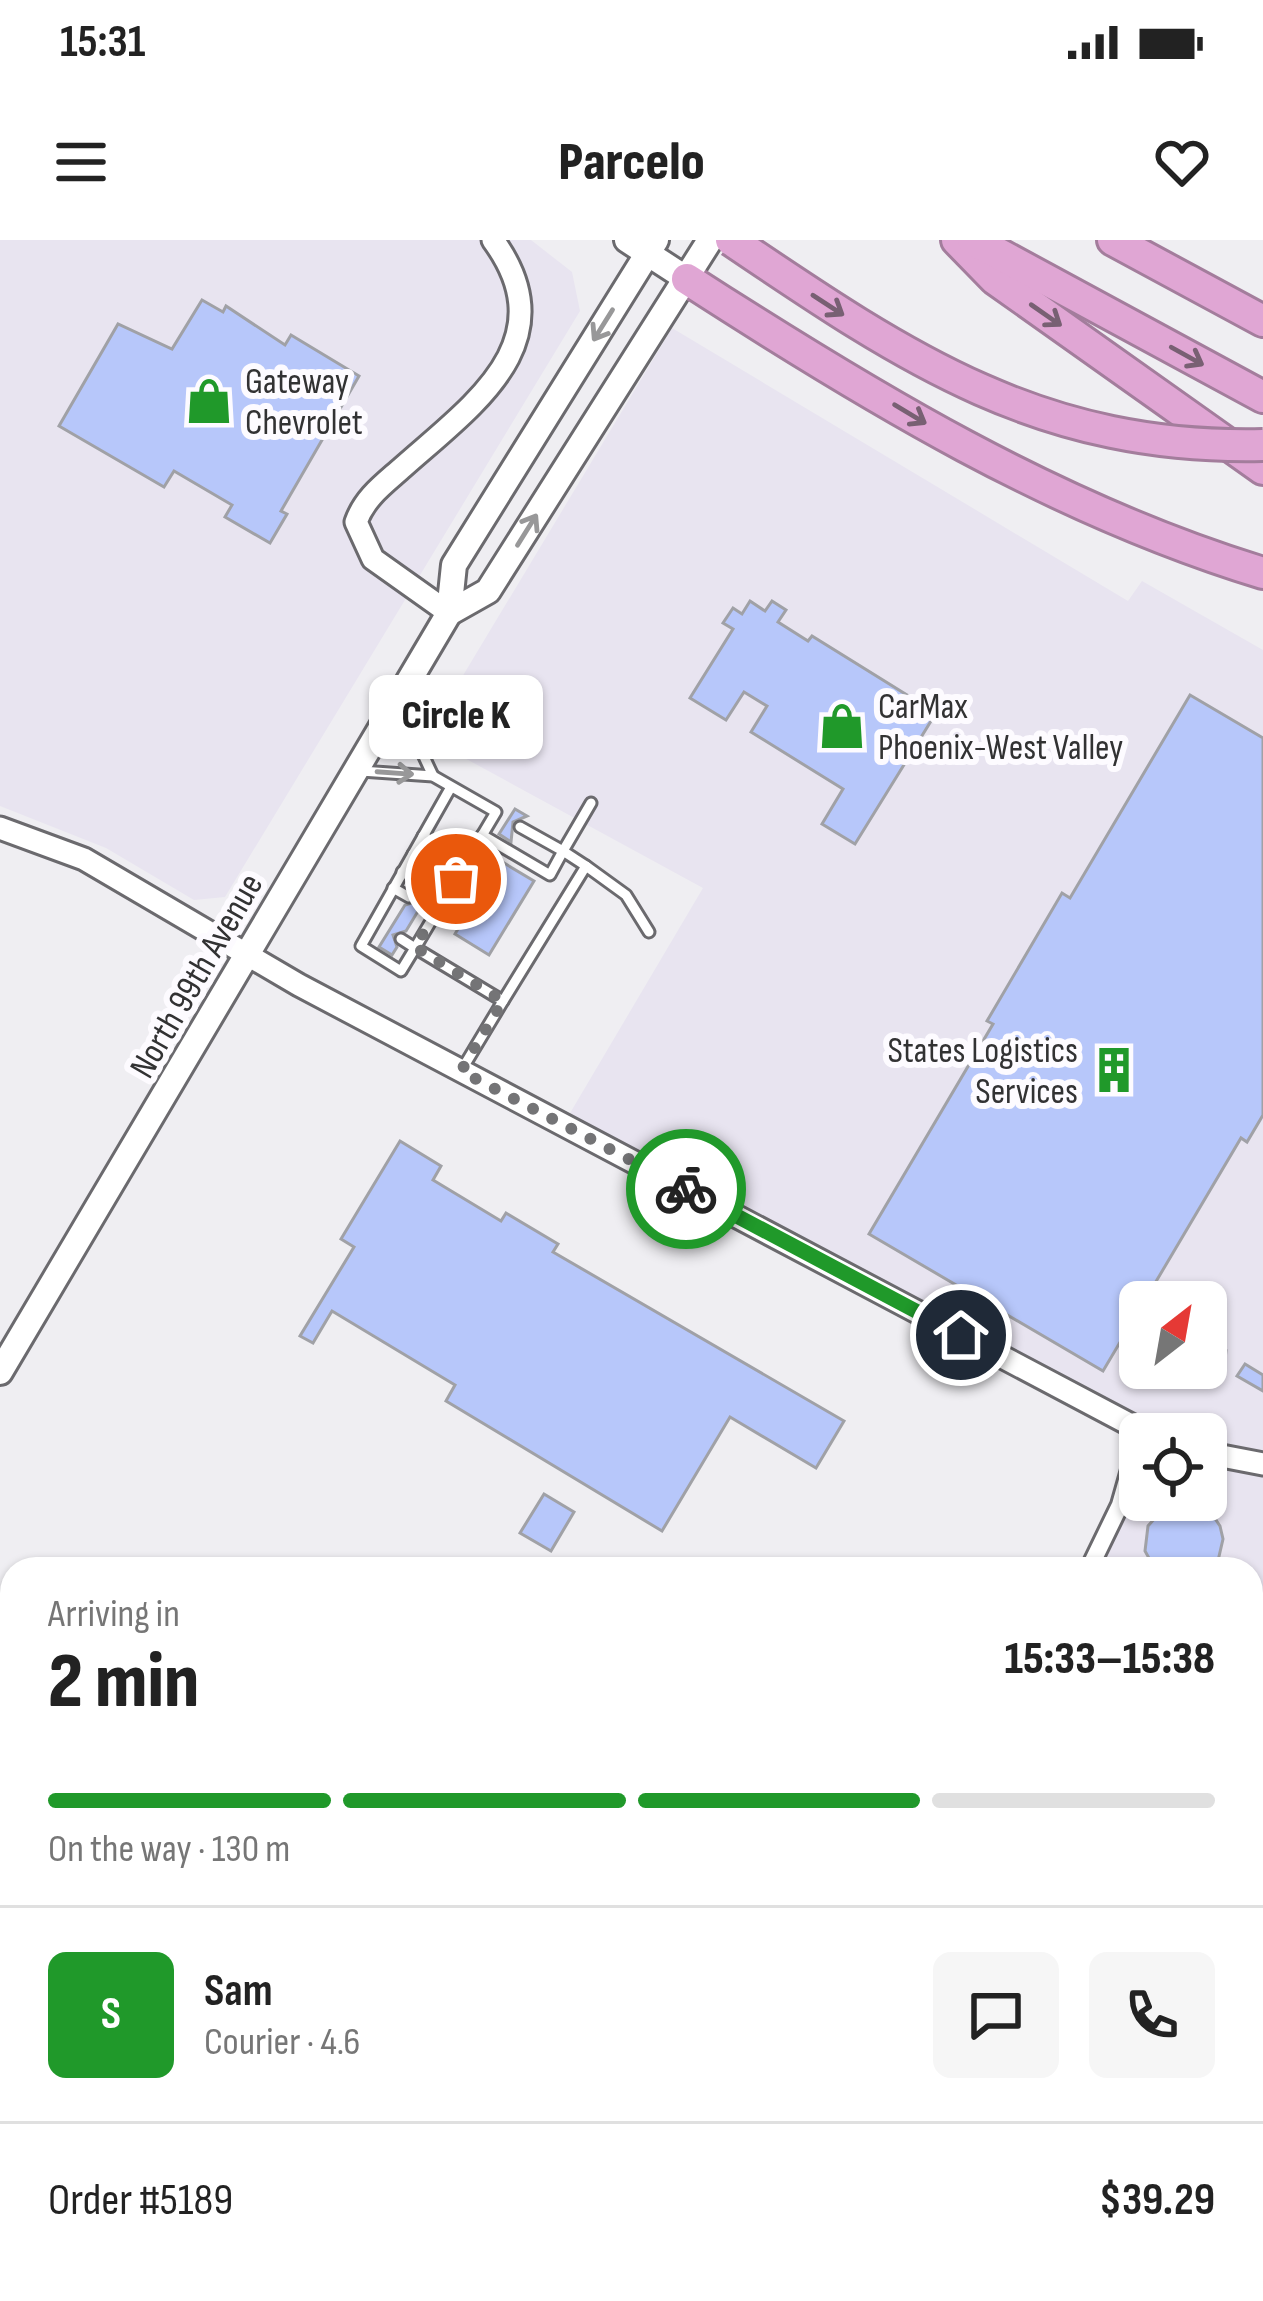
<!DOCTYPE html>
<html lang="en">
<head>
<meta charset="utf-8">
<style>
  :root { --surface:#fff; --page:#f6f6f6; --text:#222; --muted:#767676; --line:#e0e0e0; --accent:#20992a }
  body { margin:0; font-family:"Sofia Sans Condensed",sans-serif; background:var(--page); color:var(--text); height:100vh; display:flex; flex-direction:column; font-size:45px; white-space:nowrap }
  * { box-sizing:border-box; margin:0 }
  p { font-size:39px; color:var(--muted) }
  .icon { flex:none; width:66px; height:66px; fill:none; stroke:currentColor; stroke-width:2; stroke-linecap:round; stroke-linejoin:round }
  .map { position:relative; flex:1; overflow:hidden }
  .side { position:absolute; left:0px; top:1317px; width:1263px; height:744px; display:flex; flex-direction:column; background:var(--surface); border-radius:36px 36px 0 0; box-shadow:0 3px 9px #0004 }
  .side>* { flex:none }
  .needle { width:78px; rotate:31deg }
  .controls { position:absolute; left:1119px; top:1041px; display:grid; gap:24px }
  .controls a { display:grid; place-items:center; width:108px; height:108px; border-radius:18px; background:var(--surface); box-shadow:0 3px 9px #0004; font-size:60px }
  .pin { position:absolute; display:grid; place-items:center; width:102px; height:102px; color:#fff; margin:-51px; border:6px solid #fff; border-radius:50%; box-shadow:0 3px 12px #0007 }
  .courier { position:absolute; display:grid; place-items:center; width:120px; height:120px; margin:-60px; border:9px solid #20992a; border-radius:50%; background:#fff; color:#222; box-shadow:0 3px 15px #0007 }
  .bubble { position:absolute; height:84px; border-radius:18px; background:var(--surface); box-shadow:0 3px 9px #0004; font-size:39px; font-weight:800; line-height:84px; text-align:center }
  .overview em { font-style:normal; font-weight:800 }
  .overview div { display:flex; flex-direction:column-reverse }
  .overview { display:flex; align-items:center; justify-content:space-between; height:204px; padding:0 48px }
  h1 { font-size:78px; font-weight:800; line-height:90px }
  .bar { display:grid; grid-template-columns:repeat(4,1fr); gap:18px 12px; align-content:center; height:144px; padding:0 48px }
  .bar i { height:15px; border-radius:9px; background:var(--line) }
  .bar .active { background:var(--accent) }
  .bar p { grid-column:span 4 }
  .line { display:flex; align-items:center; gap:30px; padding:0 48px; border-top:3px solid var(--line) }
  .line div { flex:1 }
  .round { display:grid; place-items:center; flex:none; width:126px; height:126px; border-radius:18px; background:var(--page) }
  .status { display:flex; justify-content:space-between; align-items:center; height:84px; padding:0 60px; background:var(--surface); direction:ltr }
  .status svg { height:33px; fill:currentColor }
  header { display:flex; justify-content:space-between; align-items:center; height:156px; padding:0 48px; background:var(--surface); font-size:54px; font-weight:800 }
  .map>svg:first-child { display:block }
</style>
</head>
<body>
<div class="status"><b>15:31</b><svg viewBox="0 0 49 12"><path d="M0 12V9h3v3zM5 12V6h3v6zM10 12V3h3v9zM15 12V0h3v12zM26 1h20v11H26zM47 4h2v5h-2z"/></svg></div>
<header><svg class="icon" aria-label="menu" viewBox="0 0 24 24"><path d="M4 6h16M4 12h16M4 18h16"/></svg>Parcelo<svg class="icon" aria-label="heart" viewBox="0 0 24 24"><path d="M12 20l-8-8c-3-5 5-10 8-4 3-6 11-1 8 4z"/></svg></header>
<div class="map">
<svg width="1263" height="2061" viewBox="0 0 1263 2061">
  <rect width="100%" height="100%" fill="#efeef2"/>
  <g fill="#e8e4f0" fill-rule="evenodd">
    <polygon points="0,0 531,0 572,32 580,71 225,657 194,660 106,608 0,566"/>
    <path d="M672,88l456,273 14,-20 121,69v1024l-12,-7v-98h-162l51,-138 -577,-306 140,-237 -277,-151zM1140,1062h66v66h-66zM1140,1194h66v66h-66z"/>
  </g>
  <g fill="#b7c7fa" stroke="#a0a1a6" stroke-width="3">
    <polygon points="202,60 223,72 226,66 285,105 291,95 359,136 281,271 287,274 270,303 225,277 232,265 174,231 164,247 59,186 118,84 172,109"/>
    <polygon points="750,361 765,371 772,361 786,370 778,382 808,401 812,396 936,473 855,604 822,584 843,549 751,492 767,466 744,452 726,480 690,458 733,389 723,383 733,368 742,374"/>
    <polygon points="1190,455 1263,498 1263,875 1247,902 1241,898 1103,1131 869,994 993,784 987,781 1062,653 1070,658"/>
    <polygon points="515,569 527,576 513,582 511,602 499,594"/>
    <polygon points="448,592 461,600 406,691 393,695 397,707 392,715 379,707 405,665 416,662 414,649 426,646 424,633 437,628 435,614 447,611"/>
    <polygon points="499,620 534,641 489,715 455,694"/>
    <polygon points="400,901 441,926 433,940 501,981 506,973 558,1004 553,1012 844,1181 816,1228 730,1177 662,1291 446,1161 455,1145 332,1071 313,1103 300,1096 354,1007 341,999"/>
    <polygon points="1206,1095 1219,1098 1226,1110 1225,1120 1206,1128"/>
    <polygon points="1245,1124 1263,1135 1263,1151 1237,1136"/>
    <polygon points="544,1254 574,1272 551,1311 520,1293"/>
    <polygon points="1189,1263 1212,1274 1220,1286 1223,1299 1217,1325 1155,1329 1145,1311 1148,1286 1164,1268"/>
  </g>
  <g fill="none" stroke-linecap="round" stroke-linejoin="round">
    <defs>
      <g id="service">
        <polyline points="400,465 433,536"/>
        <polyline points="361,531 433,536 496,572 415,708 503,761 461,831"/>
        <polyline points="482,595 550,635 563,611 520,587"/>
        <polyline points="423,596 440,606"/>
        <polyline points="413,614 429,624"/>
        <polyline points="586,626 626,655 649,692"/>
        <polyline points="402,632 419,641"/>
        <polyline points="393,648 409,657"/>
        <polyline points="401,699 415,708 401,731 361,706 451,547"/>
        <polyline points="503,761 586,626 563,611 591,563"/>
        <polyline points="0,1909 12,1916"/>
      </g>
      <g id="minor">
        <polyline points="1089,1329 1120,1265 1141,1191"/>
        <polyline points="1251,1554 1263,1561"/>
        <polyline points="1251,1728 1263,1710"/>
        <polyline points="0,1833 12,1840"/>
        <polyline points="1251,1867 1263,1848"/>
        <polyline points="370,2049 391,2061"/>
        <polyline points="653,2061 660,2049"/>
        <polyline points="809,2061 815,2049"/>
        <polyline points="1048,2061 1055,2049"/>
        <polyline points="1136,2061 1143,2049"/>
      </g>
      <g id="tertiary">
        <path d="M449,373l-76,-54 -17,-37c9,-25 28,-38 47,-55 71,-63 164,-126 90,-227"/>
        <polyline points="0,588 84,619 299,745 1148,1194"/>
        <polyline points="1206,1213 1263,1224"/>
      </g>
      <g id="secondary">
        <polyline points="627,0 687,39"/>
        <polyline points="449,373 488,351 710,0"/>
        <polyline points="0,1132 449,373 454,325 656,0"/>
      </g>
      <g id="motorway">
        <polyline points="957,0 995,39 1263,229"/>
        <polyline points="973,0 1263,157"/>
        <polyline points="1113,0 1263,81"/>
        <path d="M687,39c181,117 369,231 576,294"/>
      </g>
    </defs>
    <use href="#service" stroke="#6b6a6e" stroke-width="15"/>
    <use href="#minor" stroke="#6b6a6e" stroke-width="22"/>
    <use href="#tertiary" stroke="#6b6a6e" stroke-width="27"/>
    <use href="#secondary" stroke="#6b6a6e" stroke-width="30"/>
    <use href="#motorway" stroke="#a37d9c" stroke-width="36"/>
    <use href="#service" stroke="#fff" stroke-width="9"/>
    <use href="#minor" stroke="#fff" stroke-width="16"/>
    <use href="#tertiary" stroke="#fff" stroke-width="21"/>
    <use href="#secondary" stroke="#fff" stroke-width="24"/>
    <use href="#motorway" stroke="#e0a6d4" stroke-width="30"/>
    <defs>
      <path id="motorway-bridge" d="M731,0c176,119 310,210 532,205"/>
    </defs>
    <use href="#motorway-bridge" stroke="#a37d9c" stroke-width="36" stroke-linecap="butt"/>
    <use href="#motorway-bridge" stroke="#e0a6d4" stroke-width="30"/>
  </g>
  <defs><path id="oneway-shaft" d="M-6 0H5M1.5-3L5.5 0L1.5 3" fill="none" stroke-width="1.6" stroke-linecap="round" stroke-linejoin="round" transform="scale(3)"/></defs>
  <g stroke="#786073">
    <use href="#oneway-shaft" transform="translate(828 65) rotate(33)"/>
    <use href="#oneway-shaft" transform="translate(1046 75) rotate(35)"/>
    <use href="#oneway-shaft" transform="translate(1187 116) rotate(29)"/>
    <use href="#oneway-shaft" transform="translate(910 174) rotate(31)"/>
  </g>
  <g stroke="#989899">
    <use href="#oneway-shaft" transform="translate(603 85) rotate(122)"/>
    <use href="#oneway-shaft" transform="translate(527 290) rotate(-58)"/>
    <use href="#oneway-shaft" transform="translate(395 533) rotate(4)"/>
  </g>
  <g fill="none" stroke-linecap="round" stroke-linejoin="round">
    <polyline stroke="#747476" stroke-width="12" stroke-dasharray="0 21.6" points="456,639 415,707 503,761 461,831 686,949"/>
    <polyline stroke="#20992a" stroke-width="15" points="686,949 961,1095"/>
  </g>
  <defs>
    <symbol id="shop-bare" viewBox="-9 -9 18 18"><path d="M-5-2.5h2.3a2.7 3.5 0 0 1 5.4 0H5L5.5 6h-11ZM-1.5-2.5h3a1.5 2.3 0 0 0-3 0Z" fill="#20992a" stroke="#fdfbff" stroke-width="2.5" paint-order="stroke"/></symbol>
    <symbol id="building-bare" viewBox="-9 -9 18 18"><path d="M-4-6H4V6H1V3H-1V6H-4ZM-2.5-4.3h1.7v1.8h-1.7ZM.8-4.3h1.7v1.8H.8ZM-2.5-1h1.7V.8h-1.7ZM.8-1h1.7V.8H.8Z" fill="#20992a" stroke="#fdfbff" stroke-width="2.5" paint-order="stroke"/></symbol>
  </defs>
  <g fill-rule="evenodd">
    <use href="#shop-bare" x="176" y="128" width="66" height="66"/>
    <use href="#shop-bare" x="809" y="453" width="66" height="66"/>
    <use href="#building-bare" x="1081" y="797" width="66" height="66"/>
  </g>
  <g text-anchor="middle" stroke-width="12" stroke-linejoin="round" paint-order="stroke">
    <g font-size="36" fill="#323233" stroke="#fdfbff" text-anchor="start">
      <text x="245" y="153">Gateway<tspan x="245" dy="41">Chevrolet</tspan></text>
      <text x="878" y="478">CarMax<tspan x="878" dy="41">Phoenix-West Valley</tspan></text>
      <text x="1078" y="822" text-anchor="end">States Logistics<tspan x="1078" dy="41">Services</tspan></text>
    </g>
    <g font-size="36" fill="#323233" stroke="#fdfbff">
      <text transform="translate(195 735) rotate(-60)" y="13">North 99th Avenue</text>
    </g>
  </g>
</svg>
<div class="controls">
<a><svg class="needle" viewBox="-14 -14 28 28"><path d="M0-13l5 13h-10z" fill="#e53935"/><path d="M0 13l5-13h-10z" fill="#767676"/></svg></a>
<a><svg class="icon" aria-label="locate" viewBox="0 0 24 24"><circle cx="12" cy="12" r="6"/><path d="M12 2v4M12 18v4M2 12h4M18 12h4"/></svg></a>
</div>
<div class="pin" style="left:456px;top:639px;background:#ea580c"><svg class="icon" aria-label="bag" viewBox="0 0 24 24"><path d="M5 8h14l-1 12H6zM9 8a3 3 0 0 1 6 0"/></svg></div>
<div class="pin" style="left:961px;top:1095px;background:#1f2937"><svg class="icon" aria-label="home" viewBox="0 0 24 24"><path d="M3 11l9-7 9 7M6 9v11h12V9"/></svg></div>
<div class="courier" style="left:686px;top:949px"><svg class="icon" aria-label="bike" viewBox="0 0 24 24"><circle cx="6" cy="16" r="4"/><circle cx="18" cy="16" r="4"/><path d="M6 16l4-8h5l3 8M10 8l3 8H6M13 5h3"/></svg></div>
<div class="bubble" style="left:369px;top:435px;width:174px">Circle K</div>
<section class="side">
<div class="overview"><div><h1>2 min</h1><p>Arriving in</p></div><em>15:33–15:38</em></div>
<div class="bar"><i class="active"></i><i class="active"></i><i class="active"></i><i></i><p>On the way · 130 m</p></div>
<div class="line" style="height:216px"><b class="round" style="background:var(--accent);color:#fff">S</b><div><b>Sam</b><p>Courier · 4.6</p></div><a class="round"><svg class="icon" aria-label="chat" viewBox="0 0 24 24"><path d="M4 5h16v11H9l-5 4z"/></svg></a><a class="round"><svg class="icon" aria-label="phone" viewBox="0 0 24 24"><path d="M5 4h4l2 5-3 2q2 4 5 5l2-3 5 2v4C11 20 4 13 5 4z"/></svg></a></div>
<div class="line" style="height:156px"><div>Order #5189</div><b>$39.29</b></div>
</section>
</div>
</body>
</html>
